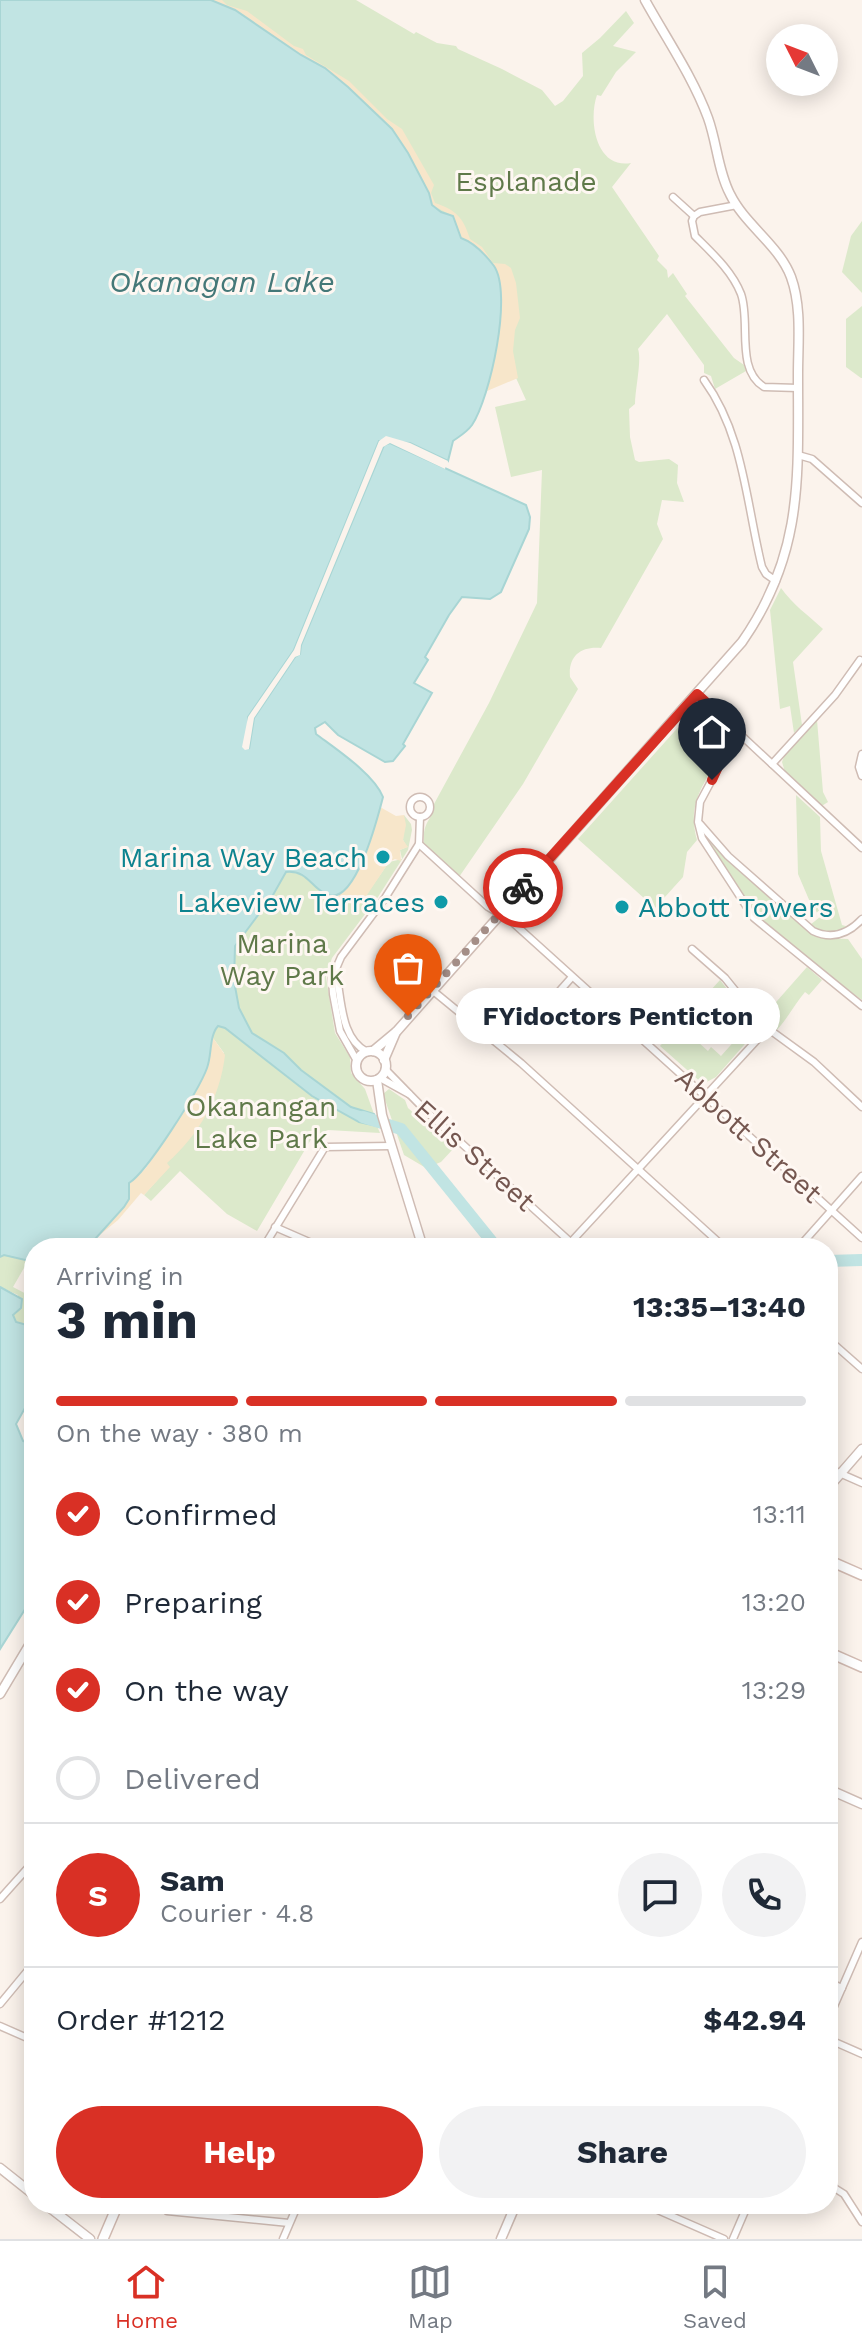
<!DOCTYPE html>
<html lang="en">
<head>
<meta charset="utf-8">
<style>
  :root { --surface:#fff; --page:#f2f2f3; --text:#1f2937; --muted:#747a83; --line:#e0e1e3; --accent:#d93025 }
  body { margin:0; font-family:"Work Sans",sans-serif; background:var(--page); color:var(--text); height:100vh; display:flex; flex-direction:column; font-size:30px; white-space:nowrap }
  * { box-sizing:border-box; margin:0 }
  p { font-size:26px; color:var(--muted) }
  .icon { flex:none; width:44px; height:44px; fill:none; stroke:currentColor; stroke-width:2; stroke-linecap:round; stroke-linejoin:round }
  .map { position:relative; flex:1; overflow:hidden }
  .details { position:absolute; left:24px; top:1238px; width:814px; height:976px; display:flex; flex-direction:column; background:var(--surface); border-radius:32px; box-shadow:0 4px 20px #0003 }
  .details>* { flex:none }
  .needle { width:52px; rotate:312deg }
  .controls { position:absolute; left:766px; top:24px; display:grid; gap:16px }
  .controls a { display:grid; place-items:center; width:72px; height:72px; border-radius:50%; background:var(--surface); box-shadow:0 4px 20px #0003; font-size:40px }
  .pin { position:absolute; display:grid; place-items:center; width:68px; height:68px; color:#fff; margin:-82px -34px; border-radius:50% 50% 50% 0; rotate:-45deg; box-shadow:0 0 8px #0007 }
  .pin .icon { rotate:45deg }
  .courier { position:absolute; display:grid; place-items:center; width:80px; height:80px; margin:-40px; border:6px solid #d93025; border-radius:50%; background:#fff; color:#222; box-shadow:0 2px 10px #0007 }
  .bubble { position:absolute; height:56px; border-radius:28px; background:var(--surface); box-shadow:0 4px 20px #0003; font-size:26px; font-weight:700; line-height:56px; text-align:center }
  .headline em { font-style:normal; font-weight:700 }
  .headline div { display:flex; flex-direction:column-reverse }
  .headline { display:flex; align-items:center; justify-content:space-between; height:136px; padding:0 32px }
  h1 { font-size:52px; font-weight:700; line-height:60px }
  .bar { display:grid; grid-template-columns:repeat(4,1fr); gap:12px 8px; align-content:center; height:96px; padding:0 32px }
  .bar i { height:10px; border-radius:6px; background:var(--line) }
  .bar .active { background:var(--accent) }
  .bar p { grid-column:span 4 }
  .line { display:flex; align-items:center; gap:20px; padding:0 32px; border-top:2px solid var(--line) }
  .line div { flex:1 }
  .round { display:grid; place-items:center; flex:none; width:84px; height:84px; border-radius:42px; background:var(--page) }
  ol { padding:0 32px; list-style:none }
  li { display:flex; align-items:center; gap:24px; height:88px }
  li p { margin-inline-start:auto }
  li .icon { padding:8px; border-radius:50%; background:var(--accent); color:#fff; stroke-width:4 }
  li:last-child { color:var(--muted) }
  li i { width:44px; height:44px; border:4px solid var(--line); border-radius:50% }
  .primary-button { display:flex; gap:16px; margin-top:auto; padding:16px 32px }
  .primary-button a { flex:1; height:92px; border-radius:48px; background:var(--accent); color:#fff; font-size:32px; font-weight:700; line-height:92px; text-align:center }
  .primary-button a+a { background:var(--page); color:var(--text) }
  .dock { display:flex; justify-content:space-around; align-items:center; height:112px; border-top:2px solid var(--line); background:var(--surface); font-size:22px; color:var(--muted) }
  .dock a { display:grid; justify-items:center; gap:4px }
  .dock .active { color:var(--accent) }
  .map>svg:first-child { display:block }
</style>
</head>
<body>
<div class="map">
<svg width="862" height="2239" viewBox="0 0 862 2239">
  <rect width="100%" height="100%" fill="#fbf3ec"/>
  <g fill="#dce9cb" fill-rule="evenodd">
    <path d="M211,0h145l58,34 2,-2 21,11 19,3 2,3 44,20 40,21 13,16 8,-5 20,-25 -1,-23 18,-15 26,-27 8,12 -21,23 23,6 -20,20 -15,24 -4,-1c-9,26 -1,74 34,68l-19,24 47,69 -2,4 10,10 1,8 5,-5 14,21 -2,2 49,62 10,7 2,6 -31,18 -4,-13 -7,-3v-8l-37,-51 -29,35c4,11 -3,40 -3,55l-6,5 1,28 5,23 4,2 30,-3 9,6 -1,18 7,19 -22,-2 -5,24 6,15 -62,109c-20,-2 -33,8 -31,29l8,12 -55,95 -64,93 -35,-33c-2,-24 9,-23 10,-40l55,-101 48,-100 5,-133 -31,7 -16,-70 31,-7 -85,-188 -206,-202z"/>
    <polygon points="862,221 862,293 842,272 851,236"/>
    <polygon points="862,306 862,378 861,378 846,367 846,319"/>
    <path d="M781,588c12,17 27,27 42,41l-30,33 9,63 -8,8 -4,-27 -10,3 -10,-99z"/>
    <path d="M697,710c12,5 26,14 28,28 -10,39 -41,56 -28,102l-10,12 -4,25 -28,31 -77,-69 113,-126z"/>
    <polygon points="817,720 823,792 828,802 820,807 785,772 782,762 785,754"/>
    <path d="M796,795l24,22 1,34 21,74 7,2c-14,7 -25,7 -39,-2l10,-8 -10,-15 -12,-28z"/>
    <path d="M404,815l7,9 1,6 -4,20 -30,47 -46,61 -6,19 9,56 15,24 1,16 14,16 9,25 -23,-7 -50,-37 -17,-17 -32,-20 -13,-25 -5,-28 1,-34 38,-51 13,-23c19,-1 24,12 38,21 5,3 31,11 36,11l29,-42 13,-3 -2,-9 7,-3 -4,-7z"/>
    <polygon points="703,833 732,864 812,932 824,938 848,939 862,959 862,1000 813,964 759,917 706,841"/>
    <path d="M807,967l15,13 -13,15 -4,-3c-11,13 -17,26 -29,39l-14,-13z"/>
    <path d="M720,980l38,49 -42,48 -13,7 -43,-38zM718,1004l28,24 -25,28 -10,-9 -3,4 -19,-17z"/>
    <path d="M218,1026l7,2 87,68 47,26 18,4 3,7 -52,-3 -15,6 -56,95 -30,-17 -47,-43 -29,30 -7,-6 25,-28 -3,-3c16,-38 27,-84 58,-111l-11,-15 1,-9z"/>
    <polygon points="389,1089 405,1100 408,1108 453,1149 441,1162 426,1168 404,1155 383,1094"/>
    <polygon points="3,1255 28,1261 13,1287 34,1298 34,1327 16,1322 13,1315 18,1309 18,1295 0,1287 0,1257"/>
  </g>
  <g fill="#f7e6ca">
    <path d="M211,0h11l5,5 20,6 47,35 9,3 3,6 43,26 38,38 15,10 32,56 -3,8 4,10c21,7 28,14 35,36l12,8 11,16 12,1 6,4 5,15 4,35 -5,12 -2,21 5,27 -31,13c12,-48 34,-129 -26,-153l-8,-22 -21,-11 -3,-12 -21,-40 -60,-66 -23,-19 -24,-13 -66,-45z"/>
    <path d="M380,807l16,9 8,-1 2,10 -3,15 5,7 -8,3 1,11 -6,-2 -6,3 -28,42h-6l-17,-8c26,-19 34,-60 42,-89z"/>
    <path d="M213,1038l12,17c-5,43 -26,80 -58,108l3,4 -26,28 -3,-2 -23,27 -22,18c15,-17 34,-31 33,-55l17,-15 53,-83 9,-18z"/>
  </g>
  <g fill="#c1e4e3" stroke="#a8d5d4" stroke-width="2">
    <path d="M0,0h211l24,10 66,45 24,13 23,19 44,42 16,24 21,40 3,12 9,7 12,4 8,22c14,5 24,16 33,28 19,28 -4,132 -22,159 -5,7 -12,11 -19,16l-5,20 -38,-18 -31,-2 -85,209 -46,67 1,32 5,-31 41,-61 5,-3 1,-9 83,-200 6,-2 136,62 4,12 -1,12 -28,63 -11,7 -28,-2 -13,18 -24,42 3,3 -14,23 18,10 -29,51 2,2 -12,15 -8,1 -47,-27 -13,-13 -10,6 1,6c20,15 58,40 67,63 -5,19 -27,108 -55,98 -18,-7 -19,-25 -42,-23l-13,23 -38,51 -1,35 5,27 13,25 32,20 17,17 50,37 23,7 3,12 -18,-4 -47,-26 -87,-68 -7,-2c-9,10 -6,29 -11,42 -8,22 -60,104 -78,115v16l-5,8 -28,31 -13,10h-49v14l-30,-7 -4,2z"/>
    <polygon points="0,1287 22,1299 21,1308 13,1315 16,1322 34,1327 34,1392 16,1424 23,1441 34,1445 34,1595 0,1649"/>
  </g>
  <polygon fill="#fbf3ec" points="386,436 410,443 448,461 447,465 432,458 446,465 445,469 390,443 383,447 301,645 300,655 295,657 254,718 249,749 245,750 242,747 248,717 294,650 379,441"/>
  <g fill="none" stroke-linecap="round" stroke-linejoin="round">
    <g stroke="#c1e4e3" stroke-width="12">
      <polyline points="363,1117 401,1129 497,1248"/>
      <polyline points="828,1261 862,1260"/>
    </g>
    <defs>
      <g id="minor">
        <polyline points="673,197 694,216"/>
        <path d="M737,205l-37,7 -6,4 -2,5 3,15c17,17 37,35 46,58 10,28 -6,75 23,93l34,1"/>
        <path d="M704,380c40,55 42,123 58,187l4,7 10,7"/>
        <polyline points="798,455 812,459 862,503"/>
        <polyline points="697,694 862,848"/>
        <polyline points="735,729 723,759 700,802 698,822 702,838 754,918 862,1006"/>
        <polyline points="862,754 859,767 862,776"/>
        <polyline points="772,764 835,695 860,660"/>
        <circle cx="420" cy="807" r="10"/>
        <path d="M700,824l28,32 85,75c19,9 35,3 49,-12"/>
        <polyline points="419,844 488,907 510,920 862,1238"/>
        <polyline points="692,949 725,978 763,1025 814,1062 862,1107"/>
        <path d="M336,973c6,27 4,65 31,79"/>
        <polyline points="432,990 521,1063 725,1248"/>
        <polyline points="540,1013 572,977"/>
        <polyline points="357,1061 340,1031 333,994 332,978 341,957 385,898 419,844 420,817"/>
        <polyline points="385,1069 426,1111 577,1248"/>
        <polyline points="380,1078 409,1094"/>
        <polyline points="275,1227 323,1248"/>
        <polyline points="571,1242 768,1028"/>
        <polyline points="799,1247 862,1176"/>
        <polyline points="263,1248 325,1147 391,1146"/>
        <polyline points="828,1339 862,1369"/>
        <polyline points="828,1468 862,1483"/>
        <polyline points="0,1899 34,1861"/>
        <polyline points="828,1982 842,1988"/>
        <polyline points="0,2004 34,1963"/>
        <polyline points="828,2020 862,1942"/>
        <polyline points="0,2026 34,2041"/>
        <polyline points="828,2039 862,2054"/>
        <polyline points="828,2184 844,2194 862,2222"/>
        <polyline points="644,2204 724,2239"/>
        <polyline points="167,2211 289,2223"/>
        <polyline points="283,2239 298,2204"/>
        <polyline points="733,2239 748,2204"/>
      </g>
      <g id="tertiary">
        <path d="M373,1051l24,-20 345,-389c62,-89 56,-165 56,-268 0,-31 4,-67 -7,-97 -12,-32 -46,-52 -61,-83 -12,-23 -13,-51 -22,-76 -15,-41 -42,-80 -63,-118"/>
        <circle cx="371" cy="1066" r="15"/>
        <polyline points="384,1060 396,1032"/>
        <polyline points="377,1080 382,1115 423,1248"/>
        <polyline points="828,1488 862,1449"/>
        <polyline points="0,1694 34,1637"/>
        <polyline points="828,1789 862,1804"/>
        <polyline points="0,2168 34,2195"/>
        <polyline points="45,2204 90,2239"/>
        <polyline points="501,2239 516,2204"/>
      </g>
      <g id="secondary">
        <polyline points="828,1560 862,1575"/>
        <polyline points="828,1652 862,1667"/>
        <polyline points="103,2239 118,2204"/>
      </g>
    </defs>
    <use href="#minor" stroke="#cfbcb4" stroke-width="9"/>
    <use href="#tertiary" stroke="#cfbcb4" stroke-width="11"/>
    <use href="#secondary" stroke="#d2bbb2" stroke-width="12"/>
    <use href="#minor" stroke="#fff" stroke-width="6"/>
    <use href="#tertiary" stroke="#fff" stroke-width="8"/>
    <use href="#secondary" stroke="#fff" stroke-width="9"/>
  </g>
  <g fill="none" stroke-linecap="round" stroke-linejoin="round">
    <polyline stroke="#a48e87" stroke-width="8" stroke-dasharray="0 14.4" points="408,1016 523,888"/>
    <polyline stroke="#d93025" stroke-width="10" points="523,888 697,694 735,729 712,780"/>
  </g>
  <g fill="#0f9aa8" stroke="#fef7f2" stroke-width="3">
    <circle cx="383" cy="857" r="8"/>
    <circle cx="441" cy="902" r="8"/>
    <circle cx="622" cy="907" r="8"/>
  </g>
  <g text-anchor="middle" stroke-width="6" stroke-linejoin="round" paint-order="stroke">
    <g font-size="28" fill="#5f7949" stroke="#fef7f2">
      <text x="526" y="191">Esplanade</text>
      <text x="282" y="953">Marina<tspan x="282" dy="32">Way Park</tspan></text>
      <text x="261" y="1116">Okanangan<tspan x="261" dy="32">Lake Park</tspan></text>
    </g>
    <g font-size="28" fill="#0d838f" stroke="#fef7f2" text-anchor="end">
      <text x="367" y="867">Marina Way Beach</text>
      <text x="425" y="912">Lakeview Terraces</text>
      <text x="638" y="917" text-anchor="start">Abbott Towers</text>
    </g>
    <g font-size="28" fill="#755750" stroke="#fef7f2">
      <text transform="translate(749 1135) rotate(42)" y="10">Abbott Street</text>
      <text transform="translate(475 1155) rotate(42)" y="10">Ellis Street</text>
    </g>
    <g font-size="30" font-style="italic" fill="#447878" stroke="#fef7f2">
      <text x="222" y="292">Okanagan Lake</text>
    </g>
  </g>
</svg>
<div class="controls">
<a><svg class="needle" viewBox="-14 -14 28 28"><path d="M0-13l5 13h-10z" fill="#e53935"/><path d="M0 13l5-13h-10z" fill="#747a83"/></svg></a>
</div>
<div class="pin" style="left:408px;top:1016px;background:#ea580c"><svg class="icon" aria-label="bag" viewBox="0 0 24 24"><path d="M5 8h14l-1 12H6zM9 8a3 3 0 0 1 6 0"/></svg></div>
<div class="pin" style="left:712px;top:780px;background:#1f2937"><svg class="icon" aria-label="home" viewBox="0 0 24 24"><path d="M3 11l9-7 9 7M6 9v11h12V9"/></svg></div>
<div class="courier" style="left:523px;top:888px"><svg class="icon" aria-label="bike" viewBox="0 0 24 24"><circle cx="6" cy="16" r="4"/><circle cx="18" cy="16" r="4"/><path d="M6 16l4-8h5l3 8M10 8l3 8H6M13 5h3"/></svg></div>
<div class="bubble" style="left:456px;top:988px;width:324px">FYidoctors Penticton</div>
<section class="details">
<div class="headline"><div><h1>3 min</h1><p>Arriving in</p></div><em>13:35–13:40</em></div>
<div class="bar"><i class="active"></i><i class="active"></i><i class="active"></i><i></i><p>On the way · 380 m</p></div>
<ol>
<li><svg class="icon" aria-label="check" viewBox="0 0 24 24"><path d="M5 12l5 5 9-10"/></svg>Confirmed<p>13:11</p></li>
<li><svg class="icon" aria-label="check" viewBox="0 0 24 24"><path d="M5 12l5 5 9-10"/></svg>Preparing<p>13:20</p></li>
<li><svg class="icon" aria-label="check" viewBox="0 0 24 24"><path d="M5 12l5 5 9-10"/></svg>On the way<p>13:29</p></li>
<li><i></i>Delivered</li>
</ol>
<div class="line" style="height:144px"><b class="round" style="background:var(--accent);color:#fff">S</b><div><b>Sam</b><p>Courier · 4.8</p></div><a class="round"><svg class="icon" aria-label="chat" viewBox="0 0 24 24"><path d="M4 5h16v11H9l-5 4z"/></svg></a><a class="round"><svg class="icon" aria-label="phone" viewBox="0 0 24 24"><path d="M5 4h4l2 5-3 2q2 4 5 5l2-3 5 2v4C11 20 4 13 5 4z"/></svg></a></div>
<div class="line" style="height:104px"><div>Order #1212</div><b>$42.94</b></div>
<div class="primary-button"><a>Help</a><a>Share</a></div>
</section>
</div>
<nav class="dock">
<a class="active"><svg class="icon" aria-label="home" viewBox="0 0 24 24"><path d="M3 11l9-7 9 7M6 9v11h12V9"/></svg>Home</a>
<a><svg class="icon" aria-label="map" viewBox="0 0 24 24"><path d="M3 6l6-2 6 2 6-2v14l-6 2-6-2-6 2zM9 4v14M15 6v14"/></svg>Map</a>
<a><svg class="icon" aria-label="saved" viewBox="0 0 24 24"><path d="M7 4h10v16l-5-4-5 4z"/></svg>Saved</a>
</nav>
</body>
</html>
